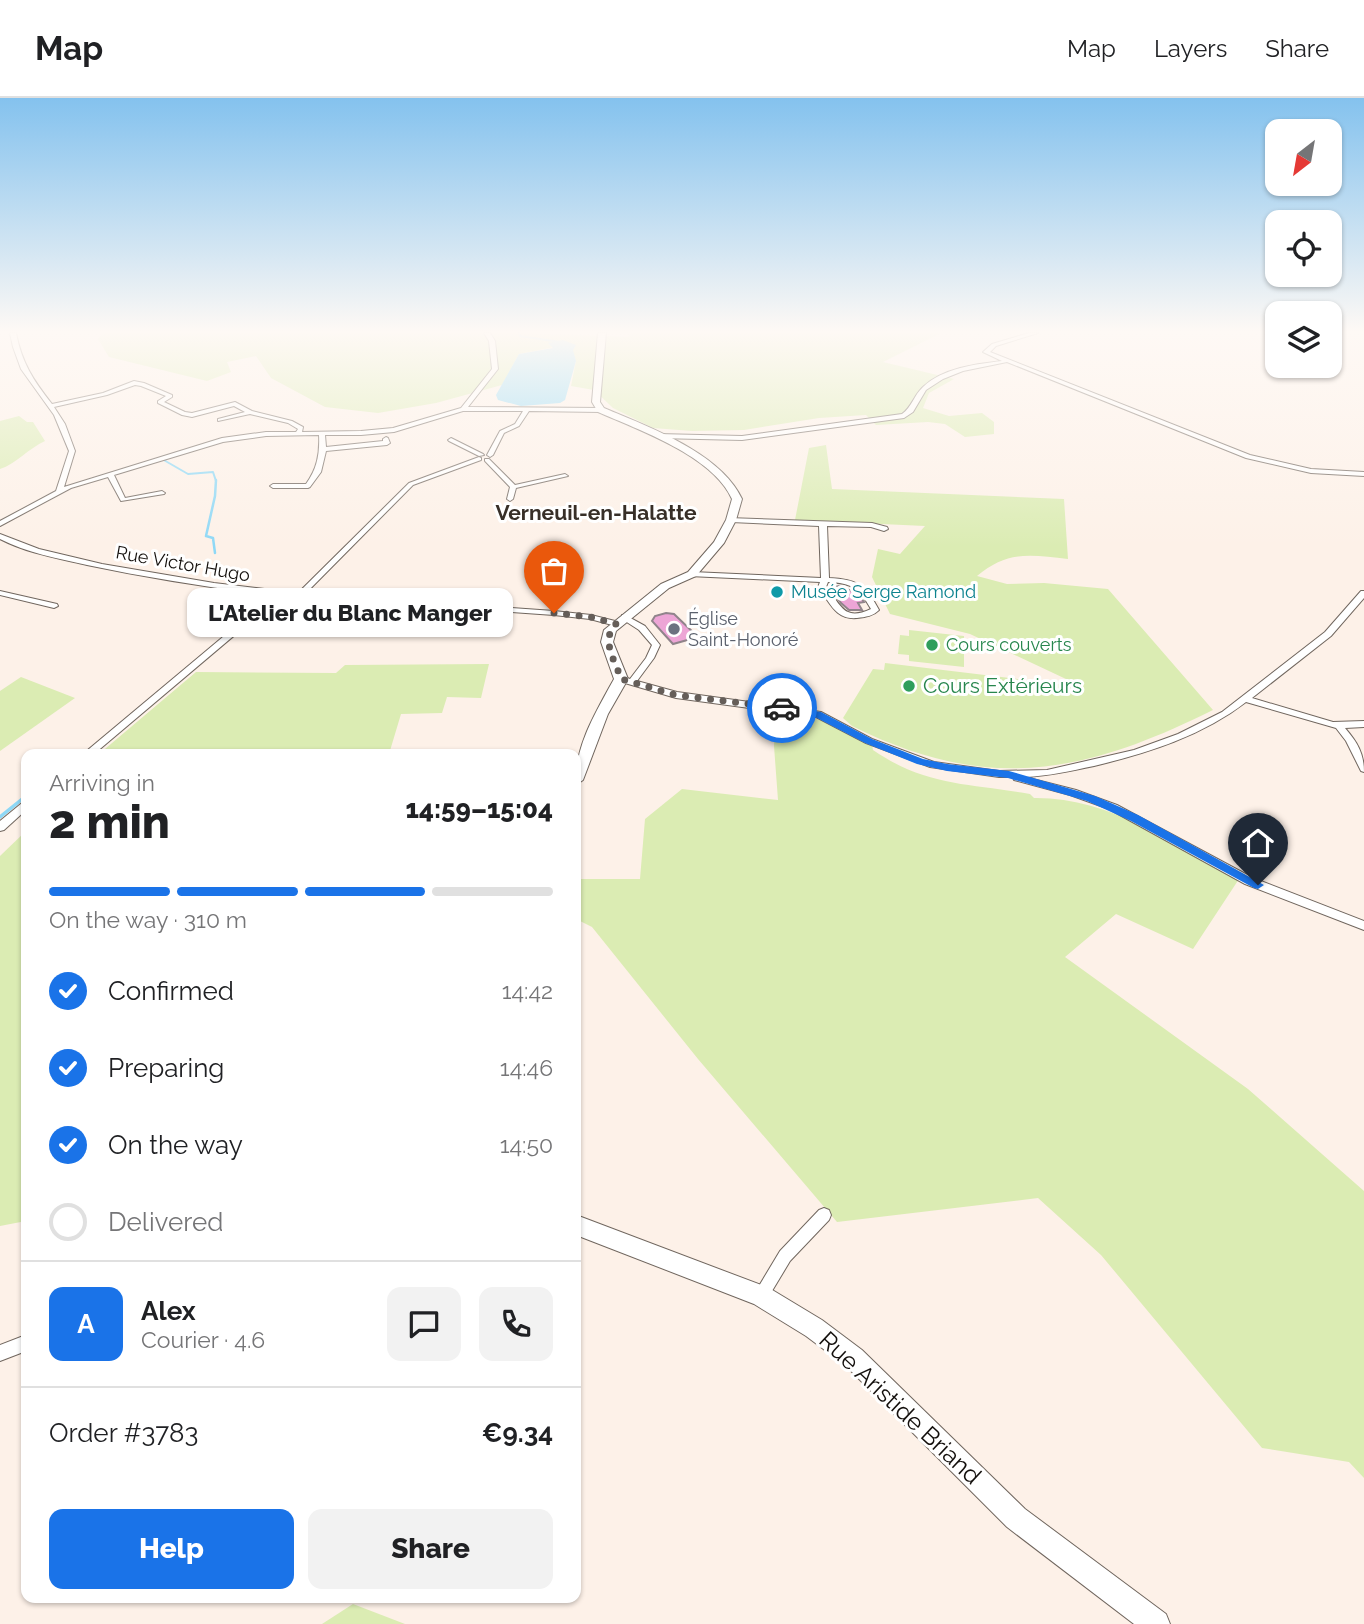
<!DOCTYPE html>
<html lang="en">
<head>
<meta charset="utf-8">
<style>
  :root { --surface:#fff; --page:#f2f2f2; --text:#202124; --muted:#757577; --line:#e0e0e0; --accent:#1a73e8 }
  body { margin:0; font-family:Raleway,sans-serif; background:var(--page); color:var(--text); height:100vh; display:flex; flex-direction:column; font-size:26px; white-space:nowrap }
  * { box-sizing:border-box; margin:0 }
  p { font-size:23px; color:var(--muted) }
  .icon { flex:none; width:38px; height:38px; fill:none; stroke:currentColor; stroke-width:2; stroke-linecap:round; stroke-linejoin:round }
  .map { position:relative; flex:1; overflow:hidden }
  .details { position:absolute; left:21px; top:651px; width:560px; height:854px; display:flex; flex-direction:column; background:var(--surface); border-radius:14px; box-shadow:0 2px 5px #0004 }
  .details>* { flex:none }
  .needle { width:46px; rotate:211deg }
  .tools { position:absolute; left:1265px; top:21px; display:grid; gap:14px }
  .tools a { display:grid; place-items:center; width:77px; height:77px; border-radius:14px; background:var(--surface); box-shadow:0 2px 5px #0004; font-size:35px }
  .pin { position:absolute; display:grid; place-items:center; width:60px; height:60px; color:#fff; margin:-72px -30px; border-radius:50% 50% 50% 0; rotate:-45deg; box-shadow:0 0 7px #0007 }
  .pin .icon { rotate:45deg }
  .courier { position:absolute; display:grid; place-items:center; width:70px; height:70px; margin:-35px; border:5px solid #1a73e8; border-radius:50%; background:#fff; color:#222; box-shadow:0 2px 9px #0007 }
  .bubble { position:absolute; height:49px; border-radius:14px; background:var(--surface); box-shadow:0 2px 5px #0004; font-size:23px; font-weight:800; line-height:49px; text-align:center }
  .head em { font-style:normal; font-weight:800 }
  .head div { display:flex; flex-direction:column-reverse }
  .head { display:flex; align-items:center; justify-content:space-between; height:119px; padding:0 28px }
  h1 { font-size:46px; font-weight:800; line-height:52px }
  .bar { display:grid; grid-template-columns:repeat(4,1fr); gap:10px 7px; align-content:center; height:84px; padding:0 28px }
  .bar i { height:9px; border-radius:5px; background:var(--line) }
  .bar .current { background:var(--accent) }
  .bar p { grid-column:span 4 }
  .line { display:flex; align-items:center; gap:18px; padding:0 28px; border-top:2px solid var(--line) }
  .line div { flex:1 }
  .round { display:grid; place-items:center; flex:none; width:74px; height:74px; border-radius:14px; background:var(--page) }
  ol { padding:0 28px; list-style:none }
  li { display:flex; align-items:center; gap:21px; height:77px }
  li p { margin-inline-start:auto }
  li .icon { padding:7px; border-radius:50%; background:var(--accent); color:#fff; stroke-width:4 }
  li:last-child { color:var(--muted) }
  li i { width:38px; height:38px; border:4px solid var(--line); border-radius:50% }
  .button { display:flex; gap:14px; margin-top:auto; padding:14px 28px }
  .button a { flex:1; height:80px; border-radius:14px; background:var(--accent); color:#fff; font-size:28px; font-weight:800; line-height:80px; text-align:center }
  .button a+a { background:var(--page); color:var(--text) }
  header { display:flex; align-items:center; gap:42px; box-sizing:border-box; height:98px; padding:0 35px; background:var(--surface); border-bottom:2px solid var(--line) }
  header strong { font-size:33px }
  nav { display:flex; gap:38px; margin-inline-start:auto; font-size:24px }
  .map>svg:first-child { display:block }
</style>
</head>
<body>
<header>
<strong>Map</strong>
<nav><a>Map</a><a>Layers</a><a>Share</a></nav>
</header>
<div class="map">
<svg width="1364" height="1526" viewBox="0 0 1364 1526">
  <rect width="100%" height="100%" fill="#fdf1e8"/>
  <g fill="#dbecb3">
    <polygon points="103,235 523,235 628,239 631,235 941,235 883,264 954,281 929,295 923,310 949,318 982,315 994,324 994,336 965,339 945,326 928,324 876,327 866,317 819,320 744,332 692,333 653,330 613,310 594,292 571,288 576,263 549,246 554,249 519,256 502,287 436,305 378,315 325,309 271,280 256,258 227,264 231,274 207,283 109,259 98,241"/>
    <path d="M19,318l8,6h6l12,19c-16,7 -29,23 -45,28v-48z"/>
    <path d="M826,347l6,44 232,10 4,60c-37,-4 -60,-9 -91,17l30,8 37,-1 64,6 105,121c-131,65 -226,83 -361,16l-9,-8 30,-49 11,1 1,-7 198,24 -113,-53 -80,-20 -18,-37 6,-28 22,5 25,-28 -130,-6 14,-72z"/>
    <polygon points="909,532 964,538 964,569 909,563 909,557 898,556 900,537 909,538"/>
    <polygon points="489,566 481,600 447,599 442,615 401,616 389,656 99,656 196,574 336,575 345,567"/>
    <polygon points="21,579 75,600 0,653 0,593"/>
    <path d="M776,614l45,8 51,25 1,5c54,37 96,33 157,44l4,4c75,-1 142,46 205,81l-46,70 -77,-35 -51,43 183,132 116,102v287l-15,-16 -87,-14 -161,-193 -63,-57 -201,24 -139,-163 -106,-132 -16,-8v-40h64l5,-60 37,-30 96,11 -4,-54z"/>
    <polygon points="26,733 26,1123 0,1128 0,758"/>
    <polygon points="353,1506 405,1526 322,1526"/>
  </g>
  <polygon fill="#8ed8f6" points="563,242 576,247 573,252 576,263 565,302 560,305 521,308 498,302 496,297 519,256 553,250 548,245"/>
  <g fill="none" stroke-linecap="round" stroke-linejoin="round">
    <g stroke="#8ed8f6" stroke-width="2">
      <polyline points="519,235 520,238 560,244"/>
      <polyline points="162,361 188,376 213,374 216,383"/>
    </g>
    <polyline stroke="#8ed8f6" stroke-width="2.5" points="215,455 213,440 206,438 215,398 216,382"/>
    <polyline stroke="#8ed8f6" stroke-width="3.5" points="0,719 26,698"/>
  </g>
  <g fill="#eda5d6" stroke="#90848b" stroke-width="2">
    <polygon points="839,488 857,495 864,504 858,505 862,512 849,512 841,505 830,490"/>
    <polygon points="666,515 674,516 698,539 673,546 652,523 655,518"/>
  </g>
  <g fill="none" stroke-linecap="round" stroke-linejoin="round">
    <defs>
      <g id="street">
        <path d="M10,235h6c6,30 17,47 36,71l51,-11 31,-12 10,2 28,12v2l-8,5 21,10 7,1 43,-11 17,9 40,10 11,6 -1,5 59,-1 32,-3 68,-20 31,-39 -3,-28 -5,-8h6l5,8 3,28 -30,38 133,1 3,2 -3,2 -72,-1 -10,15 -15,7 -11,22 -3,2 -3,-2 13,-24 15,-7 8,-13h-60l-69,21 -33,3h-36l1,12 57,-6v-2l3,-2 2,1 2,5 -3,2 -61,6 -5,21 -11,15 -2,1h-35l-3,-2 3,-2h33c11,-15 14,-30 13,-49l-53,1 -43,6 -109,33 11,23 37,-7 3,2 -1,1 -43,7 -13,-24 -37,11 -71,38v-5l56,-30 13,-40 -15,-36 -33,-46 -8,-22zM135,287l6,1 25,10 -8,5v2l24,12 10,2 42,-11 11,6 -27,7v2l32,-7 38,9 10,6 -2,3h-30l-44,6 -158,49 11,-36 -10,-27 -11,-17 53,-12z"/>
        <path d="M1029,235h9l-42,13 -6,6 260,103 61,14 53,3v4l-53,-3 -65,-15 -239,-96 -44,9 -20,8 -17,11 -13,22 -9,6 -162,22 -84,-2 -3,-2 3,-2 84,2 160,-22c10,-7 12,-19 21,-27 20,-19 53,-23 79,-26l-19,-9 9,-8z"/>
        <polygon points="451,340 483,356 484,357 479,358 449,343 448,342"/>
        <path d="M479,359l2,1v2l-68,25 -107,108 248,18 37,4 28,7v4h-3l-26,-7 -36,-4 -273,-19 -187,158h-11l190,-159c-62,-7 -124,-17 -186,-30 -30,-7 -60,-12 -87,-26v-5l39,15 63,15 112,19 84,10 111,-110z"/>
        <polygon points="485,361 489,361 515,387 565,376 568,378 516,390 513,401 510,403 507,401 510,389 485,363"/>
        <path d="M728,420l144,5 15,4 1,2 -4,2 -13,-4 -44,-1 2,52c28,1 37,7 50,32 -6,6 -13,7 -22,8 -22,2 -27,-16 -39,-31l2,-5 -131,-6v-4h3l129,6 -2,-52 -88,-4 -4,-2zM828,484c24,1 31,6 43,27 -28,13 -30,-5 -45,-22z"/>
        <polygon points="0,493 57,506 58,508 54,510 0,497"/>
        <path d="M1361,493h3v7l-33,38 -79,62 81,24 31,-1v6l-19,1c12,14 19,25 19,44l-3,-1 -15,-30 -10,-13 -90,-26c-44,34 -98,51 -152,64 -24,5 -45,10 -69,11l51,13 41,15 136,73 111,43v9l-119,-46 -136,-75 -39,-14 -56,-15 -1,-3h-14l-69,-10 -64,-24 -50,-26 -140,-19 -58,-17 -1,-2 4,-3 9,3 16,-21 6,-13 -13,-15 -17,-11v-4h3l20,11 15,19 -6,13 -17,23 40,11 144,20 51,27 62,23 65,9 48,-1 87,-20 44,-16 44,-22 103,-80z"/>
        <polygon points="26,704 26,712 4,732 0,733 0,723 22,705"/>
        <polygon points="824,1110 829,1112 831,1117 829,1122 790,1163 766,1203 761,1205 756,1203 754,1198 756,1193 780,1153 819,1112"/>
        <polygon points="26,1237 26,1253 0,1263 0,1247"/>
      </g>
      <g id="secondary">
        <path d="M598,235h8l-6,69 4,6c45,19 117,45 138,91l-6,21 -12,23 -28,33 -27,12 -53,43 -3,11 15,37 -20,35 -25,66 -7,5c-2,-38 20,-73 38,-106l-13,-37 3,-12 57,-46 27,-12 26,-30 12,-22 6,-21c-19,-43 -93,-69 -134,-87l-6,-10z"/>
        <polygon points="576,1117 769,1190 822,1222 862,1252 1025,1411 1166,1516 1170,1526 1134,1526 1007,1429 846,1268 806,1238 754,1206 576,1137"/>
      </g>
    </defs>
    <use href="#street" stroke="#70665e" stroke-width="2"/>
    <use href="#secondary" stroke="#70665e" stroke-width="2"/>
    <use href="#street" fill="#fff" fill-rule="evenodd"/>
    <use href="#secondary" fill="#fff" fill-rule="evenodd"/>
  </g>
  <linearGradient id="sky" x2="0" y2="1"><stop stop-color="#84c2ee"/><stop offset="0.52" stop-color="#fef9f5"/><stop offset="1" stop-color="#fef9f5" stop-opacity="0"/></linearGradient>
  <rect width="1364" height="449" fill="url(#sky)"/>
  <polygon fill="#1a73e8" points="782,607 821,614 872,641 923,661 947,666 1009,673 1095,698 1138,717 1264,787 1258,791 1254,790 1131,723 1087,703 1008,680 947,673 917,666 865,645 815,619 778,612 778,608"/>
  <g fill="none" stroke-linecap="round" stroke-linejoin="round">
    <path stroke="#655e59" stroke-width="7" stroke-dasharray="0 12.6" d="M554,515l37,4 25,7c-16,16 -1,36 5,55l55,16 106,13"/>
  </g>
  <circle fill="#0f9aa8" stroke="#fff" stroke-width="2.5" cx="777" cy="494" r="7"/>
  <circle fill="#6b7280" stroke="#fff" stroke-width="2.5" cx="674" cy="531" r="7"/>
  <g fill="#2e9e5b" stroke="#fff" stroke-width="2.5">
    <circle cx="932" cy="547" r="7"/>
    <circle cx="909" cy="588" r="7"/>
  </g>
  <g text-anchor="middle" stroke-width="6" stroke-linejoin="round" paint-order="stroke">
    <g font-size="18" fill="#130f0c" stroke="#fff">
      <text transform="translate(183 466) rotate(10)" y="6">Rue Victor Hugo</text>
    </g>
    <g font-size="18" fill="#0d838f" stroke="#fff" text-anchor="start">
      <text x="791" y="500">Musée Serge Ramond</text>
    </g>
    <g font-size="18" fill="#5b616d" stroke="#fff" text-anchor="start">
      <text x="688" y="527">Église<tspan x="688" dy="21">Saint-Honoré</tspan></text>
    </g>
    <g font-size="18" fill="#27864d" stroke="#fff" text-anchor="start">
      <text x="946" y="553">Cours couverts</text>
    </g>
    <g font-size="21" font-weight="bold" fill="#372f28" stroke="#fff">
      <text x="596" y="422">Verneuil-en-Halatte</text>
    </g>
    <g font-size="21" fill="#27864d" stroke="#fff" text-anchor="start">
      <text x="923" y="595">Cours Extérieurs</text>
    </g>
    <g font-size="24" fill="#130f0c" stroke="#fff">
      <text transform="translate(900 1310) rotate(43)" y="8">Rue Aristide Briand</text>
    </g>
  </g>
</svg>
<div class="tools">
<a><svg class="needle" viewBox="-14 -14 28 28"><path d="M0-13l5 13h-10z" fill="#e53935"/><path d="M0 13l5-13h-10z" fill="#757577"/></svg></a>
<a><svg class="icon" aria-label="locate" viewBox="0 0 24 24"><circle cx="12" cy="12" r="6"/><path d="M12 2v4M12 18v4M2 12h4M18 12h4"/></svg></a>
<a><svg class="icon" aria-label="layers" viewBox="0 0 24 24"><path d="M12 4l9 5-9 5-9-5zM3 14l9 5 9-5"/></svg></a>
</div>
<div class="pin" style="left:554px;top:515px;background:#ea580c"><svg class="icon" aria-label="bag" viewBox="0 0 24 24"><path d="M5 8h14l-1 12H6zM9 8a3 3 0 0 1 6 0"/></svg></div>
<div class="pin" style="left:1258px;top:787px;background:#1f2937"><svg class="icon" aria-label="home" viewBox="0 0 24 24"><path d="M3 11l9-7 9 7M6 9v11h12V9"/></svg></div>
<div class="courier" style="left:782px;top:610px"><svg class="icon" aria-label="car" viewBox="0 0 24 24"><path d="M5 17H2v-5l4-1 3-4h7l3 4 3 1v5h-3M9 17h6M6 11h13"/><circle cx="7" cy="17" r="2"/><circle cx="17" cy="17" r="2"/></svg></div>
<div class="bubble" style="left:187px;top:490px;width:326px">L'Atelier du Blanc Manger</div>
<section class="details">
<div class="head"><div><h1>2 min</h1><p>Arriving in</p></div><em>14:59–15:04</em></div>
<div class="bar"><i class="current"></i><i class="current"></i><i class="current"></i><i></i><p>On the way · 310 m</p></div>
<ol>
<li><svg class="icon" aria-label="check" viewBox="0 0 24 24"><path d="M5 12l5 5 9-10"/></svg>Confirmed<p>14:42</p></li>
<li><svg class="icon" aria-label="check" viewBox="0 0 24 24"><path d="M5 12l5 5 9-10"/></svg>Preparing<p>14:46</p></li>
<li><svg class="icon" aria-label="check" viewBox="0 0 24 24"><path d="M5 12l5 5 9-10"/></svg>On the way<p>14:50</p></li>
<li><i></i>Delivered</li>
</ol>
<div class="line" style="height:126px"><b class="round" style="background:var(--accent);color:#fff">A</b><div><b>Alex</b><p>Courier · 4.6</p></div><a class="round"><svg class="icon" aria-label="chat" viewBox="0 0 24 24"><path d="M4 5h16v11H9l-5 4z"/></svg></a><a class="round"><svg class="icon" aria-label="phone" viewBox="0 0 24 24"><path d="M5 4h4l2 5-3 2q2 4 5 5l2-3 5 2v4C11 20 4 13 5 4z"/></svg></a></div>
<div class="line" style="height:91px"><div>Order #3783</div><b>€9.34</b></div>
<div class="button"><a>Help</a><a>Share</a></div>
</section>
</div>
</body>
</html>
